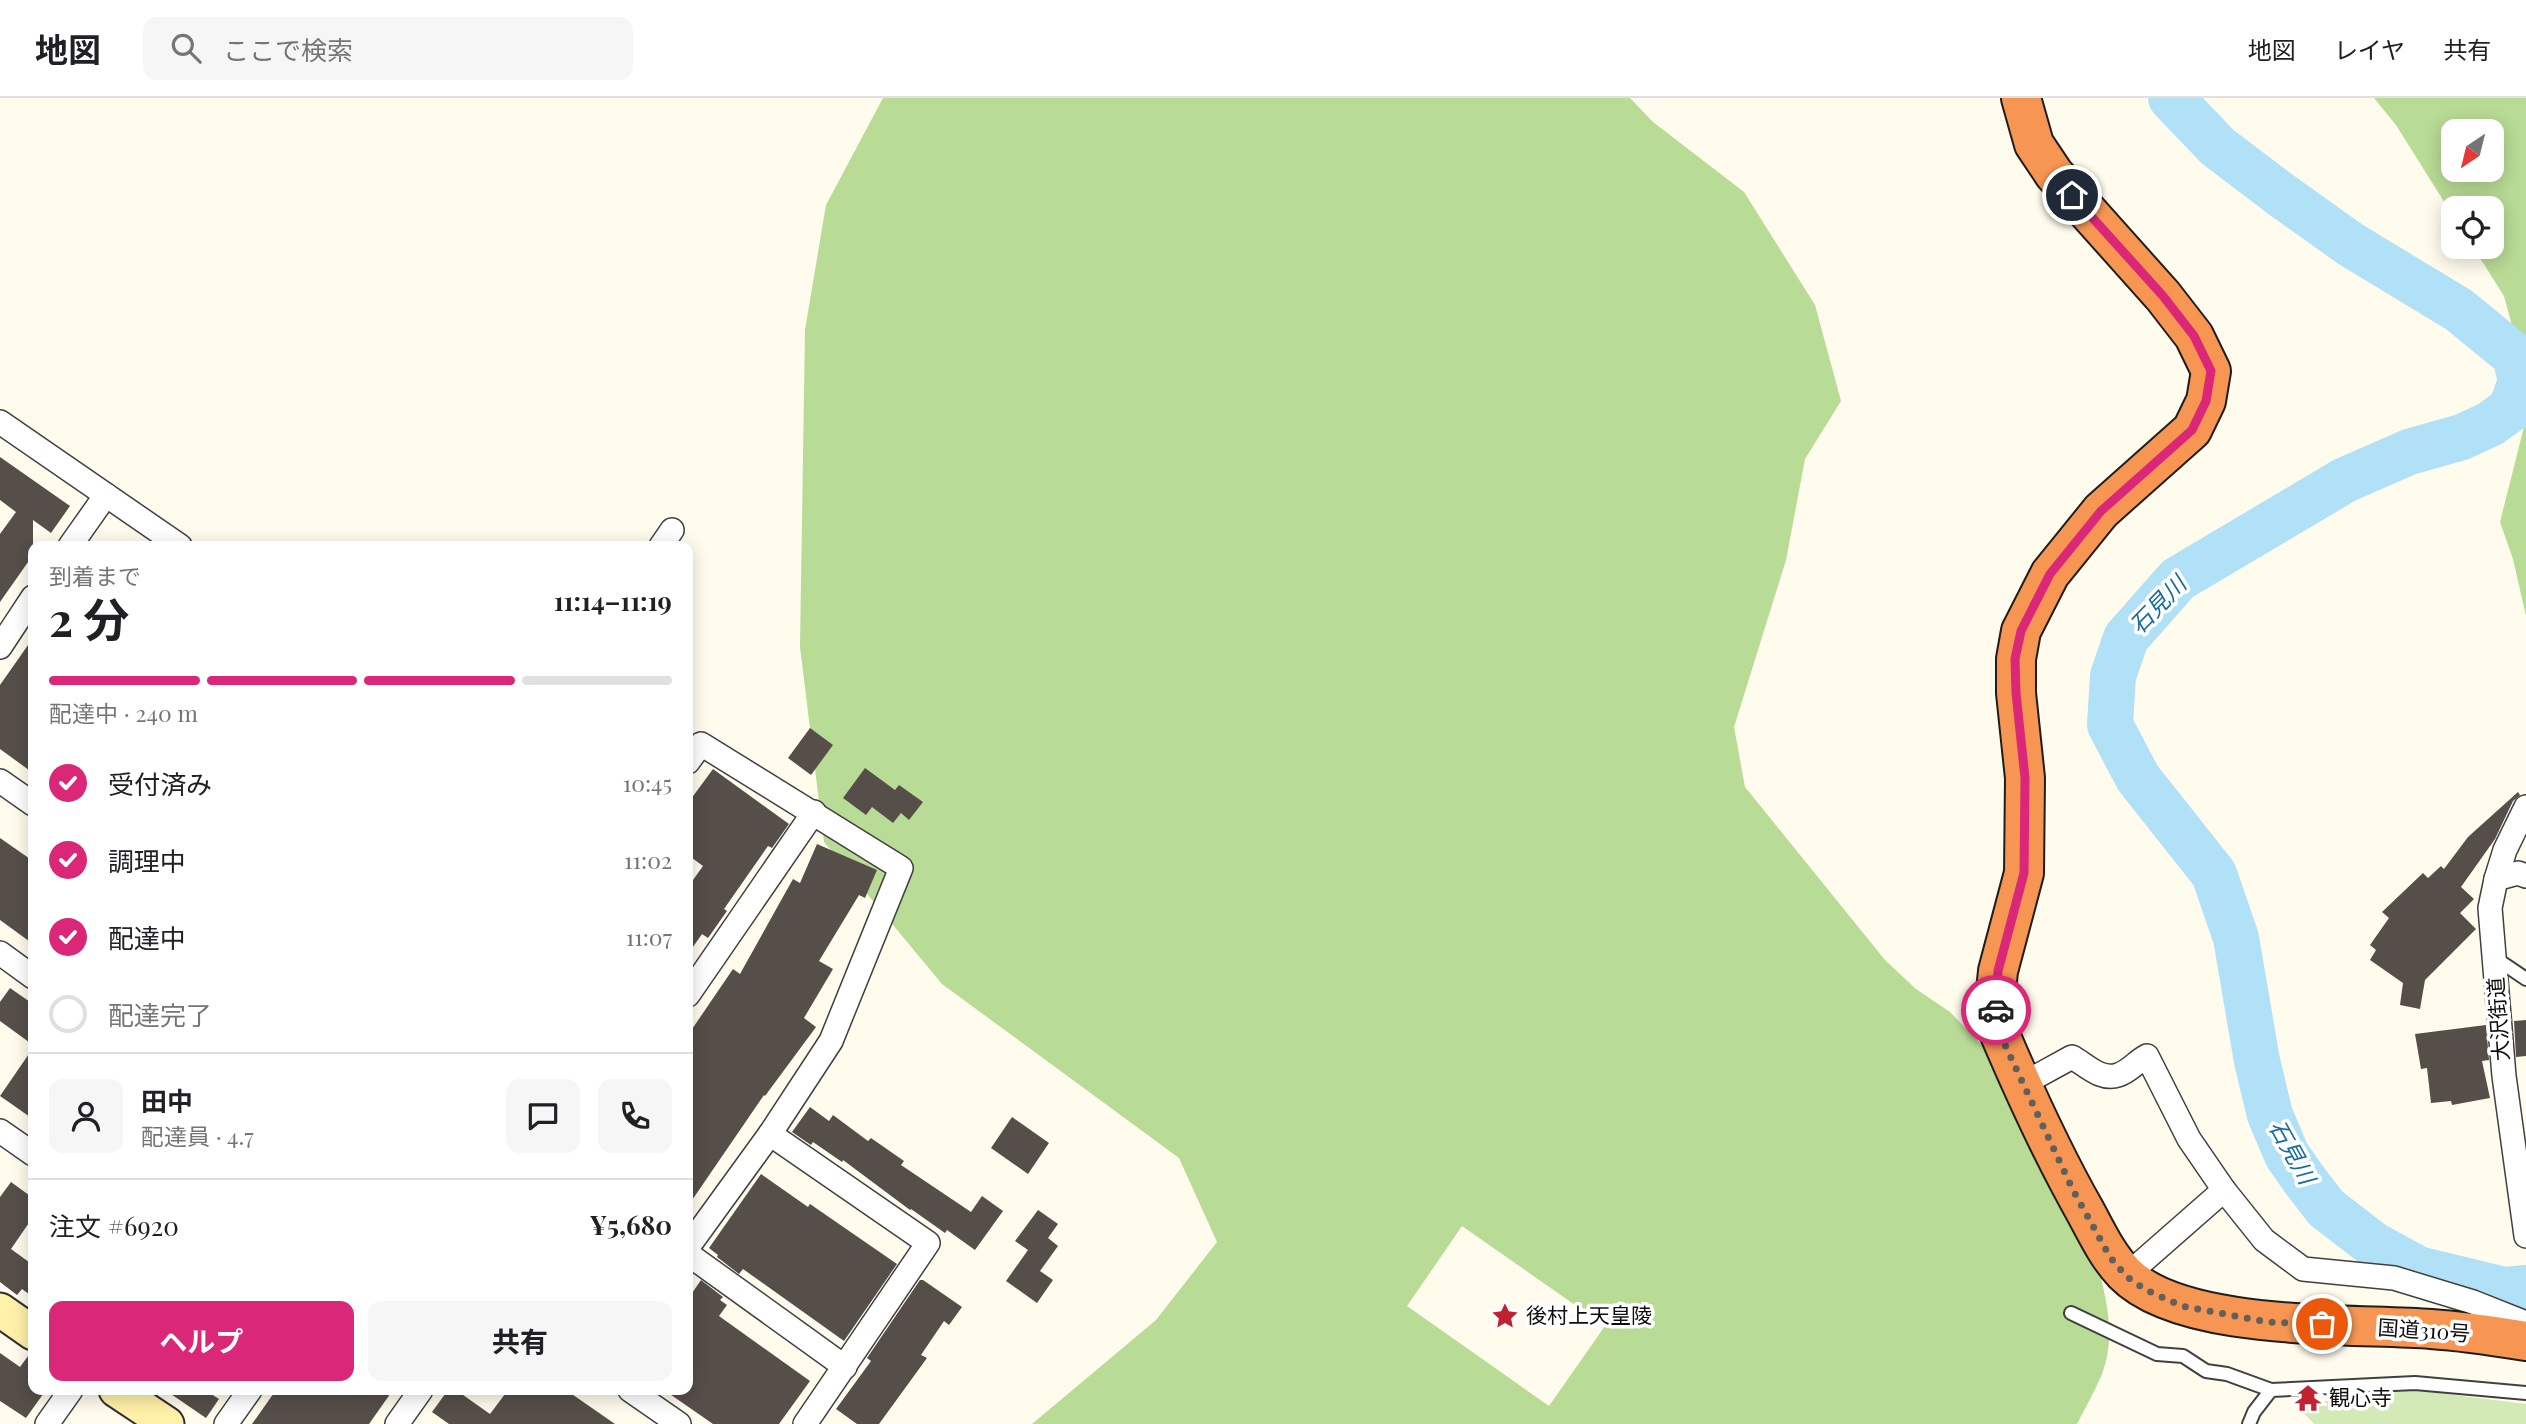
<!DOCTYPE html>
<html lang="ja">
<head>
<meta charset="utf-8">
<style>
  :root { --surface:#fff; --page:#f6f6f6; --text:#202124; --muted:#757577; --line:#e0e0e0; --accent:#db2777 }
  body { margin:0; font-family:"Playfair Display","Noto Sans JP",serif; background:var(--page); color:var(--text); height:100vh; display:flex; flex-direction:column; font-size:26px; white-space:nowrap }
  * { box-sizing:border-box; margin:0 }
  p { font-size:23px; color:var(--muted) }
  .icon { flex:none; width:38px; height:38px; fill:none; stroke:currentColor; stroke-width:2; stroke-linecap:round; stroke-linejoin:round }
  .map { position:relative; flex:1; overflow:hidden }
  .sheet { position:absolute; left:28px; top:443px; width:665px; height:854px; display:flex; flex-direction:column; background:var(--surface); border-radius:14px; box-shadow:0 4px 18px #0003 }
  .sheet>* { flex:none }
  .needle { width:46px; rotate:215deg }
  .buttons { position:absolute; left:2441px; top:21px; display:grid; gap:14px }
  .buttons a { display:grid; place-items:center; width:63px; height:63px; border-radius:14px; background:var(--surface); box-shadow:0 4px 18px #0003; font-size:35px }
  .pin { position:absolute; display:grid; place-items:center; width:60px; height:60px; color:#fff; margin:-30px; border:4px solid #fff; border-radius:50%; box-shadow:0 2px 7px #0007 }
  .courier { position:absolute; display:grid; place-items:center; width:70px; height:70px; margin:-35px; border:5px solid #db2777; border-radius:50%; background:#fff; color:#222; box-shadow:0 2px 9px #0007 }
  .overview em { font-style:normal; font-weight:700 }
  .overview div { display:flex; flex-direction:column-reverse }
  .overview { display:flex; align-items:center; justify-content:space-between; height:119px; padding:0 21px }
  h1 { font-size:46px; font-weight:700; line-height:52px }
  .bar { display:grid; grid-template-columns:repeat(4,1fr); gap:10px 7px; align-content:center; height:84px; padding:0 21px }
  .bar i { height:9px; border-radius:5px; background:var(--line) }
  .bar .selected { background:var(--accent) }
  .bar p { grid-column:span 4 }
  .line { display:flex; align-items:center; gap:18px; padding:0 21px; border-top:2px solid var(--line) }
  .line div { flex:1 }
  .round { display:grid; place-items:center; flex:none; width:74px; height:74px; border-radius:14px; background:var(--page) }
  ol { padding:0 21px; list-style:none }
  li { display:flex; align-items:center; gap:21px; height:77px }
  li p { margin-inline-start:auto }
  li .icon { padding:7px; border-radius:50%; background:var(--accent); color:#fff; stroke-width:4 }
  li:last-child { color:var(--muted) }
  li i { width:38px; height:38px; border:4px solid var(--line); border-radius:50% }
  .primary-button { display:flex; gap:14px; margin-top:auto; padding:14px 21px }
  .primary-button a { flex:1; height:80px; border-radius:14px; background:var(--accent); color:#fff; font-size:28px; font-weight:700; line-height:80px; text-align:center }
  .primary-button a+a { background:var(--page); color:var(--text) }
  header { display:flex; align-items:center; gap:42px; box-sizing:border-box; height:98px; padding:0 35px; background:var(--surface); border-bottom:2px solid var(--line) }
  header strong { font-size:33px }
  nav { display:flex; gap:38px; margin-inline-start:auto; font-size:24px }
  .search { width:490px; height:63px; background:var(--page); display:flex; align-items:center; gap:18px; box-sizing:border-box; padding:0 24px; border-radius:14px; color:var(--muted); font-size:26px }
  .map>svg:first-child { display:block }
</style>
</head>
<body>
<header>
<strong>地図</strong>
<div class="search"><svg class="icon" aria-label="search" viewBox="0 0 24 24"><circle cx="10" cy="10" r="6"/><path d="M15 15l6 6"/></svg>ここで検索</div>
<nav><a>地図</a><a>レイヤ</a><a>共有</a></nav>
</header>
<div class="map">
<svg width="2526" height="1326" viewBox="0 0 2526 1326">
  <rect width="100%" height="100%" fill="#fffbed"/>
  <polygon fill="#d4eab6" points="2415,1292 2526,1306 2526,1326 2314,1326 2301,1312 2303,1306"/>
  <g fill="#b8db95" fill-rule="evenodd">
    <path d="M883,0h747l23,24 91,70 71,113 26,96 -36,58 -19,101 -52,167 11,60 140,173 31,29 34,23 33,34 113,215c11,37 20,76 6,113 -7,17 -17,34 -25,50h-1045l124,-104 61,-78 -38,-84 -237,-174 -118,-142 -24,-195 5,-317 21,-125zM1462,1128l143,100 -56,80 -142,-100z"/>
    <path d="M2374,0h152v280l-22,-82 -31,-49h19v-39h-38l-1,8 -57,-91zM2492,33v39h-38v-39z"/>
    <polygon points="2526,321 2526,518 2513,461 2500,424"/>
  </g>
  <g fill="none" stroke-linecap="round" stroke-linejoin="round">
    <polyline stroke="#b1e1f7" stroke-width="46" points="2171,0 2218,49 2280,96 2350,146 2459,212 2515,258 2521,283 2511,311 2490,326 2462,339 2409,354 2345,382 2178,481 2126,540 2113,578 2110,627 2138,680 2214,776 2236,840 2257,963 2270,1017 2287,1057 2303,1080 2326,1110 2374,1147 2418,1171 2505,1192 2526,1190"/>
  </g>
  <g fill="#564e49">
    <polygon points="0,359 70,408 51,435 33,422 33,457 0,504 0,436 16,414 0,402"/>
    <polygon points="33,540 33,675 0,651 0,587"/>
    <polygon points="810,630 833,647 811,677 788,660"/>
    <polygon points="865,670 895,692 899,687 923,704 909,722 901,715 893,725 872,709 866,717 843,700"/>
    <polygon points="713,671 789,726 772,750 768,748 724,811 727,813 708,840 702,836 688,856 688,789 703,768 688,757 688,705"/>
    <polygon points="2518,694 2520,697 2513,703 2495,741 2461,789 2474,801 2460,815 2476,831 2425,882 2420,911 2400,907 2403,885 2370,862 2376,852 2370,847 2389,820 2382,814 2423,775 2428,780 2441,768 2444,771 2468,739"/>
    <polygon points="0,740 33,763 33,846 0,822"/>
    <polygon points="817,746 877,772 865,800 859,797 819,863 833,871 804,920 816,929 765,998 764,997 688,1108 688,937 733,871 740,876 793,781 800,785"/>
    <polygon points="10,890 33,906 33,947 0,923 0,904"/>
    <polygon points="2526,922 2526,958 2516,959 2514,923"/>
    <polygon points="2486,927 2489,962 2482,963 2490,1000 2452,1007 2451,1003 2431,1005 2427,970 2421,971 2415,936"/>
    <polygon points="33,950 33,1021 0,998"/>
    <polygon points="810,1009 829,1023 833,1017 868,1043 871,1040 904,1063 901,1067 971,1114 982,1098 1003,1113 975,1152 947,1132 945,1135 911,1111 910,1112 843,1062 842,1064 813,1044 811,1047 792,1034"/>
    <polygon points="1012,1019 1049,1045 1028,1076 991,1050"/>
    <polygon points="761,1076 808,1109 810,1106 897,1166 844,1243 743,1171 739,1176 717,1159 718,1157 709,1150"/>
    <polygon points="11,1084 33,1100 33,1119 11,1151 33,1167 33,1199 22,1191 17,1197 0,1184 0,1099"/>
    <polygon points="1038,1112 1058,1126 1048,1140 1058,1148 1040,1173 1053,1182 1037,1205 1006,1183 1028,1152 1015,1143"/>
    <polygon points="701,1182 723,1199 720,1202 727,1207 719,1218 810,1283 779,1326 713,1326 664,1292 688,1292 688,1201"/>
    <polygon points="920,1182 923,1182 962,1209 949,1227 944,1223 921,1257 927,1260 879,1326 857,1326 836,1311 871,1263 867,1260"/>
    <polygon points="31,1254 33,1254 33,1292 46,1292 26,1320 0,1303 0,1255 20,1269"/>
    <polygon points="165,1292 205,1292 219,1301 206,1320"/>
    <polygon points="276,1292 393,1292 369,1326 252,1326"/>
    <polygon points="448,1292 456,1292 490,1316 508,1292 566,1292 615,1326 449,1326 432,1314"/>
  </g>
  <g fill="none" stroke-linecap="round" stroke-linejoin="round">
    <defs>
      <g id="lane">
        <polyline points="2495,860 2526,881"/>
        <polyline points="2071,1215 2157,1256 2183,1258 2206,1273 2227,1276 2271,1292"/>
        <polyline points="2249,1326 2254,1314 2271,1292 2415,1285 2526,1295"/>
      </g>
      <g id="street">
        <polyline points="0,324 180,448"/>
        <polyline points="70,448 106,397"/>
        <polyline points="661,448 672,432"/>
        <polyline points="0,549 33,499"/>
        <polyline points="688,664 701,646 901,770 831,943 770,1036 688,1149"/>
        <polyline points="0,683 33,706"/>
        <polyline points="2526,709 2505,752 2496,781 2490,810 2504,978 2526,1138"/>
        <polyline points="2496,781 2518,775 2526,778"/>
        <polyline points="0,855 33,879"/>
        <polyline points="688,897 814,714"/>
        <path d="M2021,987l51,-28c14,8 29,24 46,18 11,-3 19,-14 29,-19l42,83 35,51 40,50 39,29 91,9 79,24 53,21"/>
        <polyline points="0,1033 33,1056"/>
        <polyline points="770,1036 928,1145 805,1326"/>
        <polyline points="688,1156 845,1269"/>
        <polyline points="2126,1178 2224,1092"/>
        <polyline points="630,1292 679,1326"/>
        <polyline points="47,1326 71,1292"/>
        <polyline points="226,1326 250,1292"/>
        <polyline points="397,1326 421,1292"/>
      </g>
      <g id="secondary">
        <polyline points="0,1212 33,1235"/>
        <polyline points="116,1292 167,1326"/>
      </g>
      <path id="highway" d="M2021,0l13,46 20,30 109,122 31,40 17,35 -5,30 -14,29 -91,81 -51,63 -29,57 -5,28v34l9,85 -1,95 -26,98 -3,30 3,29c26,61 54,123 87,181 12,22 22,44 39,62 57,59 228,50 307,56 32,2 64,7 95,12"/>
    </defs>
    <use href="#lane" stroke="#404040" stroke-width="16"/>
    <use href="#street" stroke="#404040" stroke-width="26"/>
    <use href="#secondary" stroke="#2f2f2f" stroke-width="37"/>
    <use href="#highway" stroke="#1e1e1e" stroke-width="42"/>
    <use href="#lane" stroke="#fff" stroke-width="12"/>
    <use href="#street" stroke="#fff" stroke-width="23"/>
    <use href="#secondary" stroke="#fff1a8" stroke-width="33"/>
    <use href="#highway" stroke="#f79653" stroke-width="38"/>
  </g>
  <g fill="none" stroke-linecap="round" stroke-linejoin="round">
    <polyline stroke="#62605b" stroke-width="7" stroke-dasharray="0 12.6" points="1996,912 1998,932 2073,1092 2110,1159 2126,1178 2146,1192 2182,1208 2267,1224 2322,1226"/>
    <polyline stroke="#db2777" stroke-width="9" points="1996,912 1998,873 2024,775 2025,680 2016,595 2015,561 2021,533 2050,476 2101,413 2192,332 2206,303 2211,273 2194,238 2163,198 2072,97"/>
  </g>
  <defs>
    <symbol id="sight-bare" viewBox="-9 -9 18 18"><path d="M0-6L1.8-2.2L6-1.7L2.9 1.2L3.7 5.4L0 3.3L-3.7 5.4L-2.9 1.2L-6-1.7L-1.8-2.2Z" fill="#c02232" stroke="#fff" stroke-width="2.5" paint-order="stroke"/></symbol>
    <symbol id="temple-bare" viewBox="-9 -9 18 18"><path d="M0-6L5-2H3V0L6.5 2.5H4V6H1.5V3h-3V6H-4V2.5H-6.5L-3 0V-2H-5Z" fill="#c02232" stroke="#fff" stroke-width="2.5" paint-order="stroke"/></symbol>
  </defs>
  <g fill-rule="evenodd">
    <use href="#sight-bare" x="1486" y="1199" width="38" height="38"/>
    <use href="#temple-bare" x="2289" y="1281" width="38" height="38"/>
  </g>
  <g text-anchor="middle" stroke-width="7" stroke-linejoin="round" paint-order="stroke">
    <g font-size="21" fill="#0d0d0d" stroke="#fff">
      <text transform="translate(2499 921) rotate(-94)" y="7">大沢街道</text>
      <text transform="translate(2424 1233) rotate(4)" y="7">国道310号</text>
    </g>
    <g font-size="21" fill="#0d0d0d" stroke="#fff" text-anchor="start">
      <text x="1526" y="1225">後村上天皇陵</text>
      <text x="2329" y="1307">観心寺</text>
    </g>
    <g font-size="23" font-style="italic" fill="#146ba1" stroke="#fff">
      <text transform="translate(2158 507) rotate(-46)" y="8">石見川</text>
      <text transform="translate(2292 1054) rotate(61)" y="8">石見川</text>
    </g>
  </g>
</svg>
<div class="buttons">
<a><svg class="needle" viewBox="-14 -14 28 28"><path d="M0-13l5 13h-10z" fill="#e53935"/><path d="M0 13l5-13h-10z" fill="#757577"/></svg></a>
<a><svg class="icon" aria-label="locate" viewBox="0 0 24 24"><circle cx="12" cy="12" r="6"/><path d="M12 2v4M12 18v4M2 12h4M18 12h4"/></svg></a>
</div>
<div class="pin" style="left:2322px;top:1226px;background:#ea580c"><svg class="icon" aria-label="bag" viewBox="0 0 24 24"><path d="M5 8h14l-1 12H6zM9 8a3 3 0 0 1 6 0"/></svg></div>
<div class="pin" style="left:2072px;top:97px;background:#1f2937"><svg class="icon" aria-label="home" viewBox="0 0 24 24"><path d="M3 11l9-7 9 7M6 9v11h12V9"/></svg></div>
<div class="courier" style="left:1996px;top:912px"><svg class="icon" aria-label="car" viewBox="0 0 24 24"><path d="M5 17H2v-5l4-1 3-4h7l3 4 3 1v5h-3M9 17h6M6 11h13"/><circle cx="7" cy="17" r="2"/><circle cx="17" cy="17" r="2"/></svg></div>
<section class="sheet">
<div class="overview"><div><h1>2 分</h1><p>到着まで</p></div><em>11:14–11:19</em></div>
<div class="bar"><i class="selected"></i><i class="selected"></i><i class="selected"></i><i></i><p>配達中 · 240 m</p></div>
<ol>
<li><svg class="icon" aria-label="check" viewBox="0 0 24 24"><path d="M5 12l5 5 9-10"/></svg>受付済み<p>10:45</p></li>
<li><svg class="icon" aria-label="check" viewBox="0 0 24 24"><path d="M5 12l5 5 9-10"/></svg>調理中<p>11:02</p></li>
<li><svg class="icon" aria-label="check" viewBox="0 0 24 24"><path d="M5 12l5 5 9-10"/></svg>配達中<p>11:07</p></li>
<li><i></i>配達完了</li>
</ol>
<div class="line" style="height:126px"><a class="round"><svg class="icon" aria-label="person" viewBox="0 0 24 24"><circle cx="12" cy="8" r="4"/><path d="M4 21q1-7 8-7t8 7"/></svg></a><div><b>田中</b><p>配達員 · 4.7</p></div><a class="round"><svg class="icon" aria-label="chat" viewBox="0 0 24 24"><path d="M4 5h16v11H9l-5 4z"/></svg></a><a class="round"><svg class="icon" aria-label="phone" viewBox="0 0 24 24"><path d="M5 4h4l2 5-3 2q2 4 5 5l2-3 5 2v4C11 20 4 13 5 4z"/></svg></a></div>
<div class="line" style="height:91px"><div>注文 #6920</div><b>¥5,680</b></div>
<div class="primary-button"><a>ヘルプ</a><a>共有</a></div>
</section>
</div>
</body>
</html>
